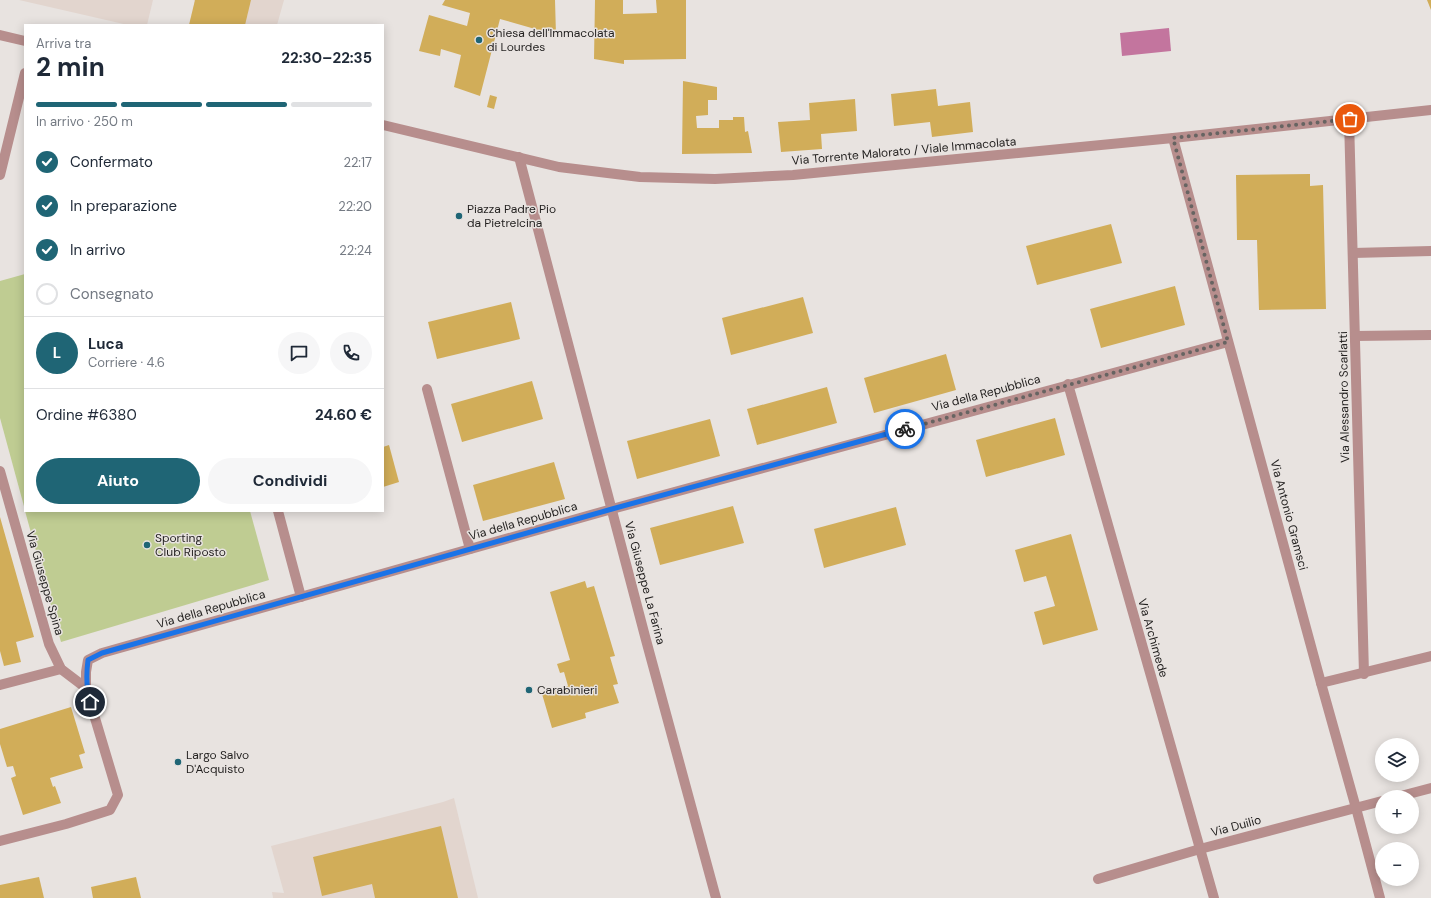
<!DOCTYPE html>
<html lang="it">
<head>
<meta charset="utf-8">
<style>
  :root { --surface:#fff; --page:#f6f6f7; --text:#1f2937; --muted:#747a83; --line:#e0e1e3; --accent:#1f6575 }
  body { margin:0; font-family:"DM Sans",sans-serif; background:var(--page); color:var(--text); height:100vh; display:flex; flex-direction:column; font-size:15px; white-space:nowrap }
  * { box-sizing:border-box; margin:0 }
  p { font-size:13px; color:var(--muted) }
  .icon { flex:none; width:22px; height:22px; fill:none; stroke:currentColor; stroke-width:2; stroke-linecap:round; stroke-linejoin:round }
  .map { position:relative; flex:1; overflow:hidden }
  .panel { position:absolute; left:24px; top:24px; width:360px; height:488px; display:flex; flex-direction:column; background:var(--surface); border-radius:0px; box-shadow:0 2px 10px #0003 }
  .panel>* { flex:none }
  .controls { position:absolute; left:1375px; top:738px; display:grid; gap:8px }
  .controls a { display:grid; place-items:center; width:44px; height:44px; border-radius:50%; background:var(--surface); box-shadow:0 2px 10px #0003; font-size:20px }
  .pin { position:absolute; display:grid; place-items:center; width:34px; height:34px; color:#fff; margin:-17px; border:2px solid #fff; border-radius:50%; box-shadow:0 1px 4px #0007 }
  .courier { position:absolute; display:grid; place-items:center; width:40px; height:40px; margin:-20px; border:3px solid #1a73e8; border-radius:50%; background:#fff; color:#222; box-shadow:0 1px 5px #0007 }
  .headline em { font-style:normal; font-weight:700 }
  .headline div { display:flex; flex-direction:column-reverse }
  .headline { display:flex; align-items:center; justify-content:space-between; height:68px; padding:0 12px }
  h1 { font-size:26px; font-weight:700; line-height:30px }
  .bar { display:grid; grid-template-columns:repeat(4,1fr); gap:6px 4px; align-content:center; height:48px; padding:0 12px }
  .bar i { height:5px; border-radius:3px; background:var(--line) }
  .bar .on { background:var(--accent) }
  .bar p { grid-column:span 4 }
  .line { display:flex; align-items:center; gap:10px; padding:0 12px; border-top:1px solid var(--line) }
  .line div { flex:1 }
  .round { display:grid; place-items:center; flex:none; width:42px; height:42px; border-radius:21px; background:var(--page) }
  ol { padding:0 12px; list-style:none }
  li { display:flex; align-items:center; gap:12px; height:44px }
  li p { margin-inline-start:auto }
  li .icon { padding:4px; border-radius:50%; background:var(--accent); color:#fff; stroke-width:4 }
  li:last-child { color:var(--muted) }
  li i { width:22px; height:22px; border:2px solid var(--line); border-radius:50% }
  .action { display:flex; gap:8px; margin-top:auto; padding:8px 12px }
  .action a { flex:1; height:46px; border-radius:24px; background:var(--accent); color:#fff; font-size:16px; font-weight:700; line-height:46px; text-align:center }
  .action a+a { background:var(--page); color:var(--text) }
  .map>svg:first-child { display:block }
</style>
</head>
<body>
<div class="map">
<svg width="1431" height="898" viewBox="0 0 1431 898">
  <rect width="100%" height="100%" fill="#e8e3e0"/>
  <g fill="#e2d5ce">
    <polygon points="19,0 153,0 147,25 128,25"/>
    <polygon points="193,0 284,0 277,25 189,25 195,1"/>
    <polygon points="454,798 478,898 273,898 272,892 284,893 271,846 443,802"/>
  </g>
  <g fill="#bfcc92">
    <polygon points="25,274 25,510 0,418 0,281"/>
    <polygon points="25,511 250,511 269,580 61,642"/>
  </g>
  <polygon fill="#c3759e" points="1169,28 1171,51 1122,56 1120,33"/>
  <g fill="#d1ad59">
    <polygon points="195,0 251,0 245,25 189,25"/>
    <polygon points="445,0 555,0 556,35 500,19 480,96 454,87 461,55 441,49 440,56 419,51 429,15 467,26 470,13 442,5"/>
    <polygon points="595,0 623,0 623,14 657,13 656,0 686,0 686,59 624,60 624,64 594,59"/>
    <polygon points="1427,0 1431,0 1431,10"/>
    <polygon points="683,81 717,87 717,100 708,100 708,115 696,116 697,128 719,128 719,120 733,120 733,117 744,117 745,132 748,131 752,153 682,154"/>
    <polygon points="936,89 938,106 970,102 973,132 932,137 930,122 894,126 891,94"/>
    <polygon points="490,95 497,97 494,109 487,107"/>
    <polygon points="855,99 857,131 821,134 822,149 781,152 778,122 810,120 809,103"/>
    <polygon points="1310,174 1310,186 1323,185 1326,309 1259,310 1257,240 1237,240 1236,175"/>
    <polygon points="1111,224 1122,263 1037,285 1026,246"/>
    <polygon points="1175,286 1185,325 1101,348 1090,309"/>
    <polygon points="803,297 813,333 731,355 722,318"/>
    <polygon points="511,302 520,339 437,359 428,322"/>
    <polygon points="946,354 956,390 874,413 864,378"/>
    <polygon points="532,381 543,419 462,442 451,404"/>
    <polygon points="827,387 837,423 757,445 747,409"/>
    <polygon points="1055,418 1065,455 986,477 976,440"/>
    <polygon points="710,419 720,456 637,479 627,441"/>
    <polygon points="389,445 399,482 383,487 383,447"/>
    <polygon points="554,462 565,499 483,521 473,485"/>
    <polygon points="733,506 744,543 660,565 650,528"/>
    <polygon points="896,507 906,545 824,568 814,529"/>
    <polygon points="0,517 34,637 16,642 21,662 4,666 0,651"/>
    <polygon points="1071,534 1098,630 1043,645 1034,612 1055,606 1046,576 1024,582 1015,550"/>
    <polygon points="585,581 587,588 594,586 615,656 610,657 618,684 613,685 619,703 585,713 586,718 552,728 542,694 568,686 564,672 560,673 557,664 570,660 550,592"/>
    <polygon points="71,707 85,753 79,755 83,768 50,778 53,787 55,786 61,803 23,815 11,778 16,776 13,766 7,767 0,744 0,729"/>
    <polygon points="441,826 458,898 375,898 372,884 322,896 313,857"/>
    <polygon points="39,877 44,898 0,898 0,885"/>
    <polygon points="136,877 141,898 93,898 91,887"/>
  </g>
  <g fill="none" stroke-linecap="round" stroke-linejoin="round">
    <g stroke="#b78e8d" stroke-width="10">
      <polyline points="0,35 25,41"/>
      <polyline points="1349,119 1364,674"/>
      <polyline points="383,125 559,167 640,177 715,179 793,175 1173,138 1431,110"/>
      <polyline points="1173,138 1321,683 1356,808 1380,898"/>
      <polyline points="519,157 646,640 716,898"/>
      <polyline points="0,175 25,73"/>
      <polyline points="1353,253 1431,251"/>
      <polyline points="1355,336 1431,335"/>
      <polyline points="1068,384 1214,898"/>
      <polyline points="427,389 470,549"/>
      <polyline points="0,471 49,644 61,669 86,688"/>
      <polyline points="278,511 301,597"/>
      <polyline points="1321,683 1431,656"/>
      <polyline points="0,685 61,669"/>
      <polyline points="1397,797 1431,788"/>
      <polyline points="0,841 66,824 110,810 118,795 86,688 86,672 88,660 102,653 612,509 1228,342"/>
      <polyline points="1098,879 1200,849 1382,801"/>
    </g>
  </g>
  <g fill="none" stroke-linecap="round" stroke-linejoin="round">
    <polyline stroke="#676462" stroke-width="4" stroke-dasharray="0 7.2" points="905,429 1228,342 1173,138 1350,119"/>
    <path stroke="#1a73e8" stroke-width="5" d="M90,702c-4,-15 -4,-27 -2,-42l14,-7 510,-144 293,-80"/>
  </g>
  <g fill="#1f6575" stroke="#e8e3e0" stroke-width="1.5">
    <circle cx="479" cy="40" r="4"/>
    <circle cx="459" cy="216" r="4"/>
    <circle cx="147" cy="545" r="4"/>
    <circle cx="529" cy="690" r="4"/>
    <circle cx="178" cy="762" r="4"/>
  </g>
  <g text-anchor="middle" stroke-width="3" stroke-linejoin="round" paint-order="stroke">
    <g font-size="12" fill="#211f1e" stroke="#e8e3e0" text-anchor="start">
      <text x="487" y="37">Chiesa dell'Immacolata<tspan x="487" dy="14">di Lourdes</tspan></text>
      <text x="467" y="213">Piazza Padre Pio<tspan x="467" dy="14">da Pietrelcina</tspan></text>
      <text x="155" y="542">Sporting<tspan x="155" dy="14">Club Riposto</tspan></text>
      <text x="537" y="694">Carabinieri</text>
      <text x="186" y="759">Largo Salvo<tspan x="186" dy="14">D'Acquisto</tspan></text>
    </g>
    <g font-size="12" fill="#211f1e" stroke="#e8e3e0">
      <text transform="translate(904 151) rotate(-5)" y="4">Via Torrente Malorato / Viale Immacolata</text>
      <text transform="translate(986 393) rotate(-15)" y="4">Via della Repubblica</text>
      <text transform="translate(1344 397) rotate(-91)" y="4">Via Alessandro Scarlatti</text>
      <text transform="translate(1289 515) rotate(75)" y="4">Via Antonio Gramsci</text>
      <text transform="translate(523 521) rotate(-16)" y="4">Via della Repubblica</text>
      <text transform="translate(45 583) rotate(74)" y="4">Via Giuseppe Spina</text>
      <text transform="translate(645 583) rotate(75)" y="4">Via Giuseppe La Farina</text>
      <text transform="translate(211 609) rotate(-16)" y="4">Via della Repubblica</text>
      <text transform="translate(1153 638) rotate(74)" y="4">Via Archimede</text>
      <text transform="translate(1236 826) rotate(-15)" y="4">Via Duilio</text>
    </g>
  </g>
</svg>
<div class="controls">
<a><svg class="icon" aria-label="layers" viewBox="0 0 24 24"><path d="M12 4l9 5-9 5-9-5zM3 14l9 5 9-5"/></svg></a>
<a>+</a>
<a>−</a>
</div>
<div class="pin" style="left:1350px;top:119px;background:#ea580c"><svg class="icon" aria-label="bag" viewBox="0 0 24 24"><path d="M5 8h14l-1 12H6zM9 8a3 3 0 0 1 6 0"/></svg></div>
<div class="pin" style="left:90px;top:702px;background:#1f2937"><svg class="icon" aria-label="home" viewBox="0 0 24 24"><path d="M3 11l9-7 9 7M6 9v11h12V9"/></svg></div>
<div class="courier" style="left:905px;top:429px"><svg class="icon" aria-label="bike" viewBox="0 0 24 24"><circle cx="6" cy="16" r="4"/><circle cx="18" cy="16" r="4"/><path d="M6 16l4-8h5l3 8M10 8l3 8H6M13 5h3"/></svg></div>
<section class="panel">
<div class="headline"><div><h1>2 min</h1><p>Arriva tra</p></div><em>22:30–22:35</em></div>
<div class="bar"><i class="on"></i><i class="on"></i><i class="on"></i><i></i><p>In arrivo · 250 m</p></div>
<ol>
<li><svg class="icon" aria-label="check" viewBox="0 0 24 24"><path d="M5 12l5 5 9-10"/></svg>Confermato<p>22:17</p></li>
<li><svg class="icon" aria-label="check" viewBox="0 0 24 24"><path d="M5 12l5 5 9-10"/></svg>In preparazione<p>22:20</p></li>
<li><svg class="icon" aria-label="check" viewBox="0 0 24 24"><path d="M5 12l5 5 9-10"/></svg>In arrivo<p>22:24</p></li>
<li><i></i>Consegnato</li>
</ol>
<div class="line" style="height:72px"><b class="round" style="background:var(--accent);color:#fff">L</b><div><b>Luca</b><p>Corriere · 4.6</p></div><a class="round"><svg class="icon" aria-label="chat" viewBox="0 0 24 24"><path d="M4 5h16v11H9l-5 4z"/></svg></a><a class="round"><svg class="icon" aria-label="phone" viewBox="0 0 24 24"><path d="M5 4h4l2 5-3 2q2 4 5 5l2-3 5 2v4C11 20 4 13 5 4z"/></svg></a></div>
<div class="line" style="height:52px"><div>Ordine #6380</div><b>24.60 €</b></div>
<div class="action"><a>Aiuto</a><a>Condividi</a></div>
</section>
</div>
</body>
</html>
